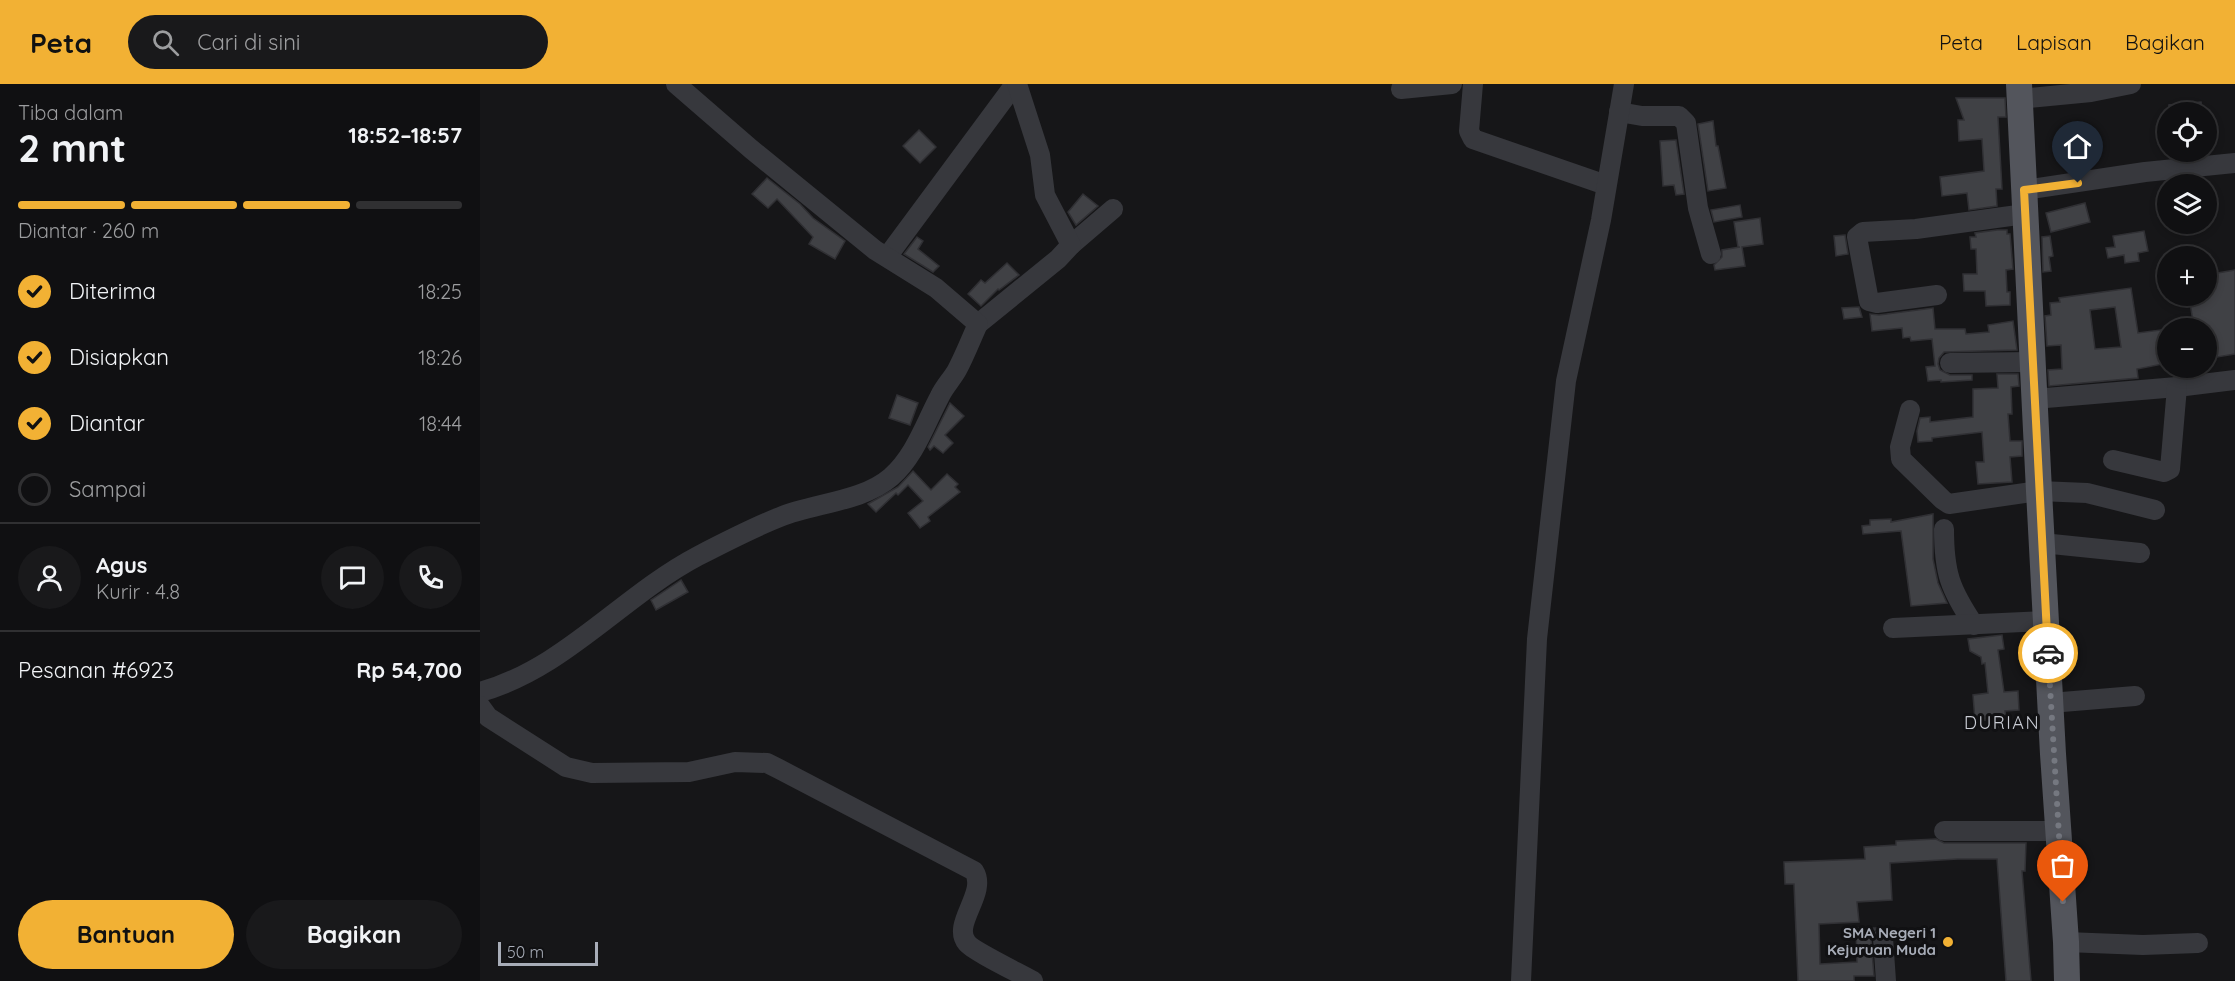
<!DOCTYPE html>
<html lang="id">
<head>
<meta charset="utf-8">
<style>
  :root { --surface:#101012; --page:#19191b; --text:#f1f3f6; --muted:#9c9d9f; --line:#303032; --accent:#f2b134 }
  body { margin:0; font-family:Quicksand,sans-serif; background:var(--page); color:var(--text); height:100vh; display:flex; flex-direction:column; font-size:22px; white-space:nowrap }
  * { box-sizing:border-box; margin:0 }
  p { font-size:20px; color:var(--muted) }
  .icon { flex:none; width:33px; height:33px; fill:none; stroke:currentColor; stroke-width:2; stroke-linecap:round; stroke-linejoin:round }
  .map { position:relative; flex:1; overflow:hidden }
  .panel { display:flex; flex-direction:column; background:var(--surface); width:480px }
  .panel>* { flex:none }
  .tools { position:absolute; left:1677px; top:18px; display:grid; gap:12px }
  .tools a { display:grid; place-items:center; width:60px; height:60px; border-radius:50%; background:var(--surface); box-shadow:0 3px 9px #0003,0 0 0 2px var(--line); font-size:30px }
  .scale { position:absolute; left:18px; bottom:15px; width:100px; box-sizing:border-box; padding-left:6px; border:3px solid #a8adb8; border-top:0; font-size:16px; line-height:21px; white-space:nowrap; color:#a8adb8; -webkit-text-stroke:4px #111113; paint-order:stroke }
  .pin { position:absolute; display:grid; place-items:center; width:51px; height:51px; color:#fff; margin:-62px -26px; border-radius:50% 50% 50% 0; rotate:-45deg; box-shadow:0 0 6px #0007 }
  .pin .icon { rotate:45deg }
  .courier { position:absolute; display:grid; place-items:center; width:60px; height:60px; margin:-30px; border:4px solid #f2b134; border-radius:50%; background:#fff; color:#222; box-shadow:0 2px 8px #0007 }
  .overview em { font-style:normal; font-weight:700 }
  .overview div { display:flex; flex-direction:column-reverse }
  .overview { display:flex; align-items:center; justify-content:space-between; height:102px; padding:0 18px }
  h1 { font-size:39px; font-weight:700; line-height:45px }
  .bar { display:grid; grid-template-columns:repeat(4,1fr); gap:9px 6px; align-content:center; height:72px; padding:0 18px }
  .bar i { height:8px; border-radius:4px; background:var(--line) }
  .bar .selected { background:var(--accent) }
  .bar p { grid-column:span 4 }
  .line { display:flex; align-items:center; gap:15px; padding:0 18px; border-top:2px solid var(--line) }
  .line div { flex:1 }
  .round { display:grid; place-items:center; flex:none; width:63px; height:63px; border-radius:32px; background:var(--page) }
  ol { padding:0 18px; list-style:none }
  li { display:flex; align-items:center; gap:18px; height:66px }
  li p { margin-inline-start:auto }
  li .icon { padding:6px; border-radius:50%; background:var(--accent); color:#111; stroke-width:4 }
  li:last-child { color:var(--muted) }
  li i { width:33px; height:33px; border:3px solid var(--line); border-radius:50% }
  .action { display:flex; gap:12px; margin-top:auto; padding:12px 18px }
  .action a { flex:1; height:69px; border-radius:36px; background:var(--accent); color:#111; font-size:24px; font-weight:700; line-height:69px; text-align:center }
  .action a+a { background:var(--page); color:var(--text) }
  header { display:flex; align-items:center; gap:36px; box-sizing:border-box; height:84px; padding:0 30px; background:var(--accent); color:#111 }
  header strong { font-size:28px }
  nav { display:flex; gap:33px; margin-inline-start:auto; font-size:21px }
  .search { width:420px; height:54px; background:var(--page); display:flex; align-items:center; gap:15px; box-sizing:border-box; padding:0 21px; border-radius:33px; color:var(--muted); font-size:22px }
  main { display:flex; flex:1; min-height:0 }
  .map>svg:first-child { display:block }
</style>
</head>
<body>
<header>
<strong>Peta</strong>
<div class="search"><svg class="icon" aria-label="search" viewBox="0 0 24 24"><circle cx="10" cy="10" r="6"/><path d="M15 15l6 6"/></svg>Cari di sini</div>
<nav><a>Peta</a><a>Lapisan</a><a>Bagikan</a></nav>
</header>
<main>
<section class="panel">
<div class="overview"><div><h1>2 mnt</h1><p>Tiba dalam</p></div><em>18:52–18:57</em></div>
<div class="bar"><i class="selected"></i><i class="selected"></i><i class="selected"></i><i></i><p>Diantar · 260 m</p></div>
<ol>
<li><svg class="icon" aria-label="check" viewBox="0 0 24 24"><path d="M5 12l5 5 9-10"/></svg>Diterima<p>18:25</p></li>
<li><svg class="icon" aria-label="check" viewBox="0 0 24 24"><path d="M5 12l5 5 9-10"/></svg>Disiapkan<p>18:26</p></li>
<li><svg class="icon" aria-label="check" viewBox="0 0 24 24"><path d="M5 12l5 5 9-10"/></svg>Diantar<p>18:44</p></li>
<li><i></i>Sampai</li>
</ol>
<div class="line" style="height:108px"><a class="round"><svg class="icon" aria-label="person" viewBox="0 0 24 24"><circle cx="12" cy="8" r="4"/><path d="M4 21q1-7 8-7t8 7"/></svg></a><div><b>Agus</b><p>Kurir · 4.8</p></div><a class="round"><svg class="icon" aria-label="chat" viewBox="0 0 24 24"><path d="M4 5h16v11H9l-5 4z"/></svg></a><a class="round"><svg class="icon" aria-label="phone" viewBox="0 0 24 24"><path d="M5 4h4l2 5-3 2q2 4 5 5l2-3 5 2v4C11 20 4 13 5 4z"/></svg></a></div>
<div class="line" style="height:78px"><div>Pesanan #6923</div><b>Rp 54,700</b></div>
<div class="action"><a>Bantuan</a><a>Bagikan</a></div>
</section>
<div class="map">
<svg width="1755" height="897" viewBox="0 0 1755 897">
  <rect width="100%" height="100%" fill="#161618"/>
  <g fill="#404145" stroke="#303034" stroke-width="1.5" fill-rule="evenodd">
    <polygon points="1476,14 1525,14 1526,33 1518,33 1522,105 1516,105 1517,122 1489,126 1487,109 1462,112 1460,93 1504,87 1502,55 1479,57 1478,36 1484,36"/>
    <polygon points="1721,18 1722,28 1689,28 1689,21"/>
    <polygon points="1233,37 1236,62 1238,62 1246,104 1228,107 1218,40"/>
    <polygon points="439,46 456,63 440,79 423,62"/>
    <polygon points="1196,56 1204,110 1196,111 1194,101 1183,102 1180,57"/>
    <polygon points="287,94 320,120 333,134 365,157 355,175 329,160 333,153 297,115 288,124 272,110"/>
    <polygon points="603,110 618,122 596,141 588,128"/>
    <polygon points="1605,119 1610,138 1571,148 1566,129"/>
    <polygon points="1260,121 1262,133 1234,138 1231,126"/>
    <polygon points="1280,134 1283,160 1262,163 1265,182 1235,186 1234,181 1242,173 1242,166 1260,163 1258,163 1254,138"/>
    <polygon points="1517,146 1527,146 1527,150 1530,150 1533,185 1526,186 1527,208 1530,208 1530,221 1506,222 1505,207 1484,207 1483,190 1497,190 1496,165 1491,165 1490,153 1496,153 1495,149"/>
    <polygon points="1664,147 1668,167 1658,169 1659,177 1645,179 1644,171 1628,174 1626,164 1635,163 1633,152"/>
    <polygon points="1365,151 1368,170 1356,172 1354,152"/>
    <polygon points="1570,152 1573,172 1569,173 1571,187 1563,188 1562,153"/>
    <polygon points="437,153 443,157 438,165 459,182 453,188 424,170"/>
    <polygon points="527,179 539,191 519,206 518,205 501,222 488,210 501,196 505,199"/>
    <polygon points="1755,186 1755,270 1731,274 1726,244 1714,244 1709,212 1726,212 1726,191"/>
    <path d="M1651,204l7,45 30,-4v34l-31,6 1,9 -89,8 -1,-16 14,-1 -1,-24 -14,1 -2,-30 6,-1 -1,-12 10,-1 -1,-4zM1635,223l6,40 -26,2 -5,-39z"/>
    <polygon points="1379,223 1382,233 1364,235 1362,224"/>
    <polygon points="1453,224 1455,245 1485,245 1486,250 1509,248 1508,241 1533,237 1537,266 1464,268 1459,274 1458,280 1460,286 1470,291 1492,291 1492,296 1461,298 1461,296 1448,297 1446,283 1455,282 1452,255 1431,257 1430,253 1423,254 1422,244 1392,247 1390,230 1399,231"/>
    <polygon points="1517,290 1538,290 1539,302 1531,303 1532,330 1528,330 1530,357 1542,357 1542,372 1530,373 1532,398 1498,400 1496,378 1504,378 1502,348 1452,354 1452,357 1438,358 1437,347 1440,334 1450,333 1450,338 1493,333 1493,305 1518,304"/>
    <polygon points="417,311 438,319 430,341 409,334"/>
    <polygon points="470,319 484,332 465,351 473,359 463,369 454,362 450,366 448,363"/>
    <polygon points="433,387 451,406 467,390 478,400 475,403 480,408 448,433 450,437 440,444 428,429 443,417 428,401 418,411 416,409 396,428 388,420 418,403"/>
    <polygon points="1453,430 1453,475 1458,499 1467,519 1431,522 1421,447 1383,450 1382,442 1390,441 1390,436 1411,435 1411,438"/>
    <polygon points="201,496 208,508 176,526 171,516"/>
    <polygon points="1522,551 1524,565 1518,566 1524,608 1538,607 1539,626 1525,627 1527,643 1509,644 1509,636 1495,637 1493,611 1508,609 1505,579 1502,580 1501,573 1490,567 1488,555"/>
    <polygon points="1456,755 1464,759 1546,759 1545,787 1542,787 1551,897 1526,897 1517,775 1478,775 1410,779 1412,816 1377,818 1379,838 1339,840 1340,880 1377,878 1376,844 1397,844 1393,848 1391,855 1394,892 1374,892 1374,897 1318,897 1314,800 1305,800 1304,778 1385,775 1384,763 1416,761 1416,757"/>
  </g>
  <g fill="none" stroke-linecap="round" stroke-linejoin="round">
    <g stroke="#37383d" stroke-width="20">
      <polyline points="993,0 989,47 993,55 1126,101"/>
      <polyline points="921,5 972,0"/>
      <polyline points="1540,15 1611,8 1651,0"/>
      <polyline points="1139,28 1162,32 1199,32 1206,39 1218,124 1231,170"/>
      <polyline points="1544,106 1665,88 1755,79"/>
      <polyline points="591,161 633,125"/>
      <polyline points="407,173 535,0"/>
      <polyline points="1457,211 1397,219 1389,217 1377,153 1383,148 1436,145 1545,130"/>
      <polyline points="498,240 578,175 591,161 565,111 560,71 537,0"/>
      <polyline points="1470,279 1552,278"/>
      <polyline points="1554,315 1697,303 1755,296"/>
      <polyline points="1430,326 1420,363 1421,375 1463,416 1469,420 1559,407 1607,409 1675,426"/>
      <polyline points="1633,376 1684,388 1690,385 1697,303"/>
      <path d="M1464,445c0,44 6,60 30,96"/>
      <polyline points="1562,459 1660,469"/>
      <polyline points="1413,544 1566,537"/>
      <path d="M0,608c84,-23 142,-96 218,-136 27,-14 54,-28 82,-39 34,-14 82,-15 111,-40 24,-21 34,-53 49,-81 4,-9 12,-17 17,-26 8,-15 14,-31 21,-46l-42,-36 -61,-38 -124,-101 -75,-65"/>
      <polyline points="1570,619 1655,612"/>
      <path d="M0,622l8,11 78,50 26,6 97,-1 46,-10 32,1 12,6 195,102c14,22 -23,53 -7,72 6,8 54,31 66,38"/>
      <polyline points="1464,747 1578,747"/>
      <polyline points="1403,854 1406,897"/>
      <polyline points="1586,858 1663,861 1718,859"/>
      <polyline points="1041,897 1057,555 1086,297 1121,136 1144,0"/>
    </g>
    <polyline stroke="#53555c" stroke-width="26" points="1539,0 1559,407 1573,670 1586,858 1587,897"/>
  </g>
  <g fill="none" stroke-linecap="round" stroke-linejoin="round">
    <polyline stroke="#757880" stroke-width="6" stroke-dasharray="0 10.8" points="1568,569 1583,818"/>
    <polyline stroke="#f2b134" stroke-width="8" points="1568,569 1544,106 1598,99"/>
  </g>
  <circle fill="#f2b134" stroke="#111113" stroke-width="2" cx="1468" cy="858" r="6"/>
  <g text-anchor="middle" stroke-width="6" stroke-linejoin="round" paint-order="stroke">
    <g font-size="15" font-weight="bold" fill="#a8adb8" stroke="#111113" text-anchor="end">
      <text x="1456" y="854">SMA Negeri 1<tspan x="1456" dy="17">Kejuruan Muda</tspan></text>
    </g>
    <g font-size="18" letter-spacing="1.5" fill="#c9ccd4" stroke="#111113">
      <text x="1522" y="645">DURIAN</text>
    </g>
  </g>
</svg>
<div class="tools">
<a><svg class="icon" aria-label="locate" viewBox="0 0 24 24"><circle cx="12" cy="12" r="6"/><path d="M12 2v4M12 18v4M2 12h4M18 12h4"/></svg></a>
<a><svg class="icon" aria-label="layers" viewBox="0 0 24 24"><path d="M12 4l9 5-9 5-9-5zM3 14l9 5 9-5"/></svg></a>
<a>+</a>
<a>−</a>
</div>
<div class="scale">50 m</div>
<div class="pin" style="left:1583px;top:818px;background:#ea580c"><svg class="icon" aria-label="bag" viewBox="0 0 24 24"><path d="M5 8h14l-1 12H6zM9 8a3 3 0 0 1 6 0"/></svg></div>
<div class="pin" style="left:1598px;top:99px;background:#1f2937"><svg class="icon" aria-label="home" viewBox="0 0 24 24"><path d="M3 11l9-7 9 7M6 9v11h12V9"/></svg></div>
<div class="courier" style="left:1568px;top:569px"><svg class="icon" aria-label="car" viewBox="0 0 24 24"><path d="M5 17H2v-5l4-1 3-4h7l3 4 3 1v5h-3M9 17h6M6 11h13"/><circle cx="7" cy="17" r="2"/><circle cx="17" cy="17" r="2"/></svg></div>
</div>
</main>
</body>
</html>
